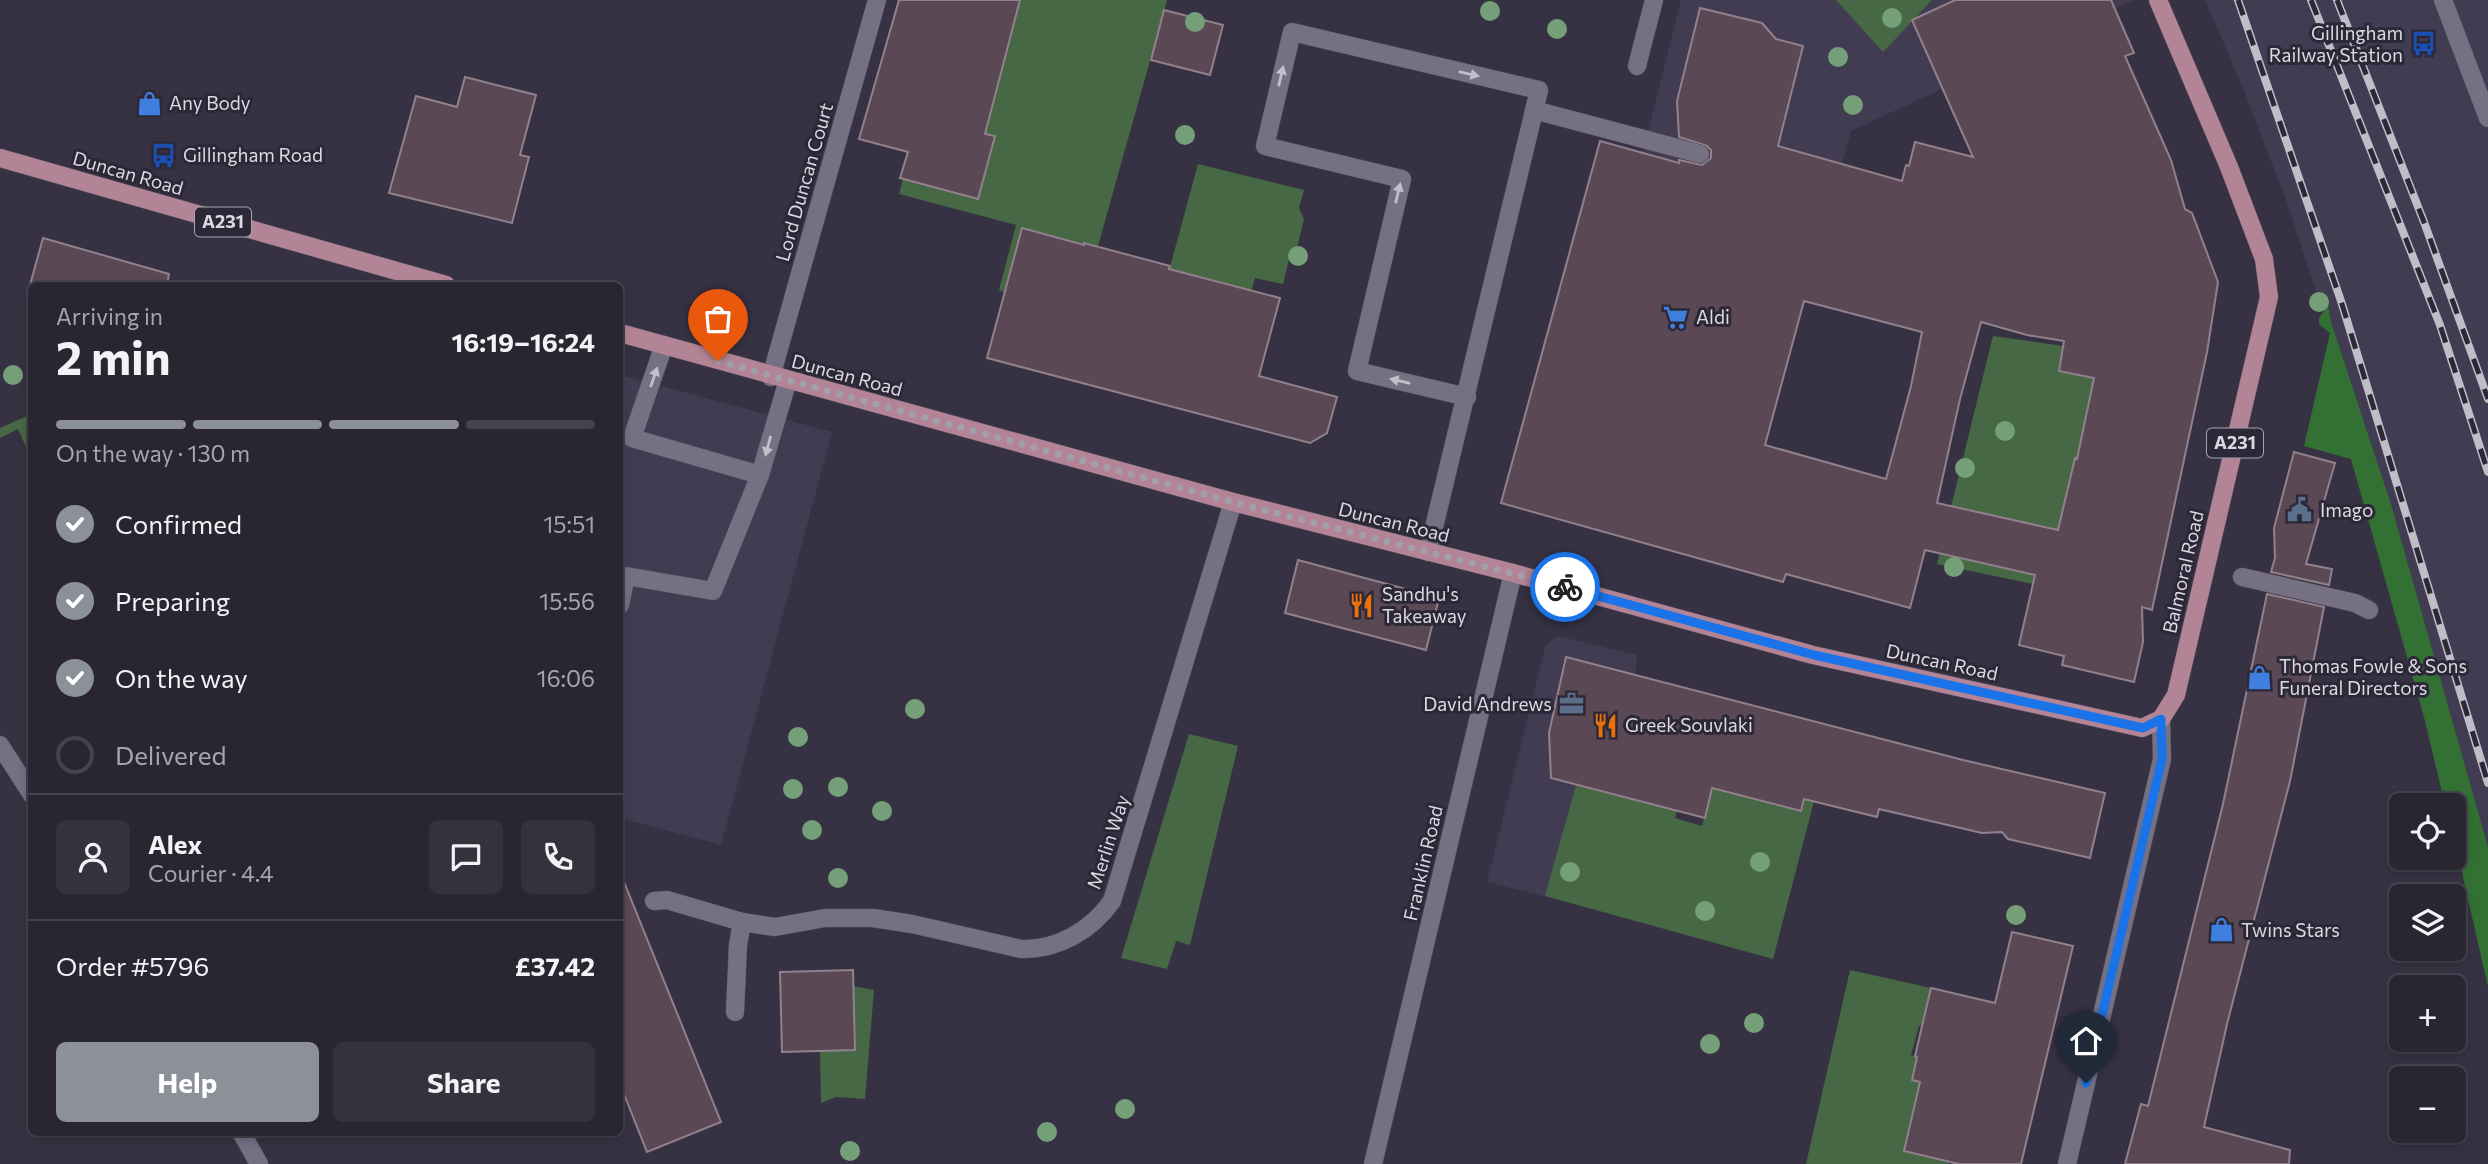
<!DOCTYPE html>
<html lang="en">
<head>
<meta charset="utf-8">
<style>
  :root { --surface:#292632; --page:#35323e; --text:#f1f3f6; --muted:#a5a5ac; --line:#45434d; --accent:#8c9099 }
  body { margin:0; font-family:Commissioner,sans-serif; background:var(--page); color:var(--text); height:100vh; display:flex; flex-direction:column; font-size:26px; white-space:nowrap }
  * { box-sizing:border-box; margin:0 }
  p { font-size:23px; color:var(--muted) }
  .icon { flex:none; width:38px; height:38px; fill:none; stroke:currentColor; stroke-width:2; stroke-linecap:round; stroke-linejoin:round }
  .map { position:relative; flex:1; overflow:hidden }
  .panel { position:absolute; left:28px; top:282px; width:595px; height:854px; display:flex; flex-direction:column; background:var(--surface); border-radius:10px; box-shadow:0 4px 10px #0003,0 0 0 2px var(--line) }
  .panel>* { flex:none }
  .fabs { position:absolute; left:2389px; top:793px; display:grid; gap:14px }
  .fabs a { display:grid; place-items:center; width:77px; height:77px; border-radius:10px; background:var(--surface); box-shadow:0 4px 10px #0003,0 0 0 2px var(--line); font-size:35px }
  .pin { position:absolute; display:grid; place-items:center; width:60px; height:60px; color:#fff; margin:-72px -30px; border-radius:50% 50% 50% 0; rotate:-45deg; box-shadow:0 0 7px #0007 }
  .pin .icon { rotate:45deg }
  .courier { position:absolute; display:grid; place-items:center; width:70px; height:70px; margin:-35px; border:5px solid #1a73e8; border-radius:50%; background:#fff; color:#222; box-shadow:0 2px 9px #0007 }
  .summary em { font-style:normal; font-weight:700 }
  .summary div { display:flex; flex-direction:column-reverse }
  .summary { display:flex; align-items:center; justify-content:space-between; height:119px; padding:0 28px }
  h1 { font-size:46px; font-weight:700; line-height:52px }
  .bar { display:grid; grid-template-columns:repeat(4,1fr); gap:10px 7px; align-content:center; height:84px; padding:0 28px }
  .bar i { height:9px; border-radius:5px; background:var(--line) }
  .bar .on { background:var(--accent) }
  .bar p { grid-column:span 4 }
  .line { display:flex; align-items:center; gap:18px; padding:0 28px; border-top:2px solid var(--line) }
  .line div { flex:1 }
  .round { display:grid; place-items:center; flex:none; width:74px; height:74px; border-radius:10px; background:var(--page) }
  ol { padding:0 28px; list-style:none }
  li { display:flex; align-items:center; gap:21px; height:77px }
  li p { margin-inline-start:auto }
  li .icon { padding:7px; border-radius:50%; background:var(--accent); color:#fff; stroke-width:4 }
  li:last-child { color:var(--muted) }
  li i { width:38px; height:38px; border:4px solid var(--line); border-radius:50% }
  .cta { display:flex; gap:14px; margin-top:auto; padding:14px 28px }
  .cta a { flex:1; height:80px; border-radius:10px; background:var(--accent); color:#fff; font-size:28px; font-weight:700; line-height:80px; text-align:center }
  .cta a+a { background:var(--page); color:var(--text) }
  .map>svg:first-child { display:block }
</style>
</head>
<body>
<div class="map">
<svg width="2488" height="1164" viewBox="0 0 2488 1164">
  <rect width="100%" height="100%" fill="#373243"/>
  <g fill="#423c52">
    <polygon points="1681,0 2134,0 1851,131 1731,567 1501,503 1600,141 1643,152"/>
    <polygon points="2205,0 2488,0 2488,847 2391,504 2331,322 2328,305 2326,300 2318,298 2288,205 2241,83"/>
    <polygon points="620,375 832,432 721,845 620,818"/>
    <polygon points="1557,636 1637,655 1635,675 1575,904 1487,882 1546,645"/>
  </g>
  <g fill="#466845">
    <polygon points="1020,0 1167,0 1098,246 1084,243 1076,276 1047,235 1022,228 1004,292 999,290 1016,225 899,194 903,179 978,199 994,136 984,134"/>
    <polygon points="1836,0 1932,0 1883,52"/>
    <polygon points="1198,164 1304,190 1299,208 1304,219 1294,260 1289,259 1283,284 1255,278 1243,321 1163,293"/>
    <polygon points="1993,336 2063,346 2059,371 2134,384 2131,398 2091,389 2085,417 2098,419 2116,468 2075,459 2064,509 2103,518 1985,563 2088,587 2086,595 1937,564"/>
    <polygon points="27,416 31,419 31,458 18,429 0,438 0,428"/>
    <polygon points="1612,731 1692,754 1675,818 1702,826 1712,788 1800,811 1809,784 1818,786 1773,959 1545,896 1576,785 1596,790"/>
    <polygon points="1189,734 1238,746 1190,945 1176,941 1167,969 1121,958"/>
    <polygon points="1850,970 1931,988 1927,1004 1940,1007 1977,1039 1919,1026 1911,1055 1917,1057 1912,1080 1964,1092 1916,1102 1904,1150 1949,1162 1948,1164 1806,1164"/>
    <polygon points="853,986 874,990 865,1099 836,1097 821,1103 820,1051 855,1050"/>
  </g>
  <polygon fill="#337034" points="2328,305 2331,322 2391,504 2488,847 2488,987 2454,837 2454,805 2445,805 2424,717 2351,459 2304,446 2330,333 2319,324 2319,318"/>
  <g fill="#5a4954" stroke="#92808c" stroke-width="2" fill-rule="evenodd">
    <polygon points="899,0 1020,0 985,134 995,136 978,199 900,178 908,152 859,139"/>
    <path d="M1955,0h156l23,53 -9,3 46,104 14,49 7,4 26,69 -11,70 -55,258 -10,-3 1,35 -9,40 -72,-17 2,-9 -45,-11 16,-70 -110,-25 -15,58 -124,-34 -3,8 -282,-79 99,-362 79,22v-3l23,5 9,-7v-8l-4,-4 -28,-9 -2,-36 23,-93 62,15 14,16 27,7 -25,100 124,35 4,-16 3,1 6,-24 58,15 -61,-137zM1804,301l118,31 -11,54 -25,93 -121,-34zM1981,322l46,13 37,6 -5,30 35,7 -17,81 -2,-1 -17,72 -121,-27 23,-104z"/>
    <polygon points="1164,10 1223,25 1210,75 1151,60"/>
    <polygon points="465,77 536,95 520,155 529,157 512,223 389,193 416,96 457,107"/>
    <polygon points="1022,228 1084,245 1084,243 1170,266 1169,269 1280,298 1259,376 1337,397 1327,433 1310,443 987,358"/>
    <polygon points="43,238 169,274 167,285 30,285"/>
    <polygon points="2294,452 2335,463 2306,564 2332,569 2329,585 2271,572 2275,558 2274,528"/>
    <polygon points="1298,560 1439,598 1426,650 1285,613"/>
    <polygon points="2267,594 2324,607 2290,781 2227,1024 2204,1127 2290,1150 2289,1164 2125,1164 2141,1104 2148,1106 2223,804"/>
    <polygon points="1566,657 1963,760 2105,793 2090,858 2008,839 2002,832 1982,833 1879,809 1877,817 1804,799 1801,811 1712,788 1705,818 1551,778 1549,733"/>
    <polygon points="620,877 622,877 721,1122 647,1152 620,1084"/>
    <polygon points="2012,932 2073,946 2021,1164 1959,1164 1904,1151 1920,1082 1912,1080 1917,1057 1915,1056 1931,988 1995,1003"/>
    <polygon points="853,970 855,1050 782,1052 780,972"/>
  </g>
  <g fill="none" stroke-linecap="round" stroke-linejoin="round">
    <defs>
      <g id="service">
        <polyline points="1534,110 1700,154"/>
        <polyline points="664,345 632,438 760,475 788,380"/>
        <polyline points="1428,552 1539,90 1292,32 1265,146 1402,179 1357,371 1467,397"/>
        <polyline points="2242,577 2355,603 2369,610"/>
        <polyline points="620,605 626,576 713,591 760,475"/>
      </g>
      <g id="minor">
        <polyline points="1637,66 1654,0"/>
        <polyline points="771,377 877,0"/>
        <path d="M654,901l13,-1 75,22 33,5 50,-9h48l39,6 109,25c36,1 70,-18 91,-48l121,-399"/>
        <polyline points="735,1012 738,945 742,922"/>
        <polyline points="1373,1164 1513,573"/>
        <polyline points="2067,1164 2162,759 2161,719"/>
      </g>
      <g id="tertiary">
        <polyline points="2443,0 2488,118"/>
        <polyline points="0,745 32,795"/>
        <polyline points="241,1132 259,1164"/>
      </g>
      <g id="primary">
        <polyline points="0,158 446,285"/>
        <polyline points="620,333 1233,502 1513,573 1813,655 2142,728 2161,719 2176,695 2269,297 2264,259 2229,167 2158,0"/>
      </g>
    </defs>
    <use href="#service" stroke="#534f5d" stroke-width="19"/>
    <use href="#minor" stroke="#534f5d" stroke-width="19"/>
    <use href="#tertiary" stroke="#534f5d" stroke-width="19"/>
    <use href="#primary" stroke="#534f5d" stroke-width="19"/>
    <use href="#service" stroke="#757082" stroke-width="18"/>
    <use href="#minor" stroke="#757082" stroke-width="18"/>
    <use href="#tertiary" stroke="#757082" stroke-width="18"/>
    <use href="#primary" stroke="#b28496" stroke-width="18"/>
    <defs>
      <g id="rail">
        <polyline points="2238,0 2342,304 2488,783"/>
        <polyline points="2311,0 2440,325 2488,472"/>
        <polyline points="2337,0 2424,222 2488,399"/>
      </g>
    </defs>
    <use href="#rail" stroke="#c1bdc8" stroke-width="8"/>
    <use href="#rail" stroke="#2d2838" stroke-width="5" stroke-dasharray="16" stroke-linecap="butt"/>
  </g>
  <g fill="#749f78">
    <circle cx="1490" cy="11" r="10"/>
    <circle cx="1892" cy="18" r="10"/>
    <circle cx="1195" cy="22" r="10"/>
    <circle cx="1557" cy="29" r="10"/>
    <circle cx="1838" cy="57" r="10"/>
    <circle cx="1853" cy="105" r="10"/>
    <circle cx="1185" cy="135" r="10"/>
    <circle cx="1298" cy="256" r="10"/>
    <circle cx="2319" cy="302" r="10"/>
    <circle cx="13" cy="375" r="10"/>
    <circle cx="2005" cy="431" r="10"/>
    <circle cx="1965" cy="468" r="10"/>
    <circle cx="1954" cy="567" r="10"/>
    <circle cx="915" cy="709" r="10"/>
    <circle cx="798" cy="737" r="10"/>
    <circle cx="838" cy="787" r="10"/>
    <circle cx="793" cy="789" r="10"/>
    <circle cx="882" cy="811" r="10"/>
    <circle cx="812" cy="830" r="10"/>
    <circle cx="1760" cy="862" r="10"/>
    <circle cx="1570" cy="872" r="10"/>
    <circle cx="838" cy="878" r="10"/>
    <circle cx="1705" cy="911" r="10"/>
    <circle cx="2016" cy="915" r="10"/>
    <circle cx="1754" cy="1023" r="10"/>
    <circle cx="1710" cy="1044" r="10"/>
    <circle cx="1125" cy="1109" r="10"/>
    <circle cx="1047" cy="1132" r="10"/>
    <circle cx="850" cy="1151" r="10"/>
  </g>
  <defs><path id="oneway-solid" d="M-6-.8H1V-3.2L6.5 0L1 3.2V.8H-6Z" transform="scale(1.75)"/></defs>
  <g fill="#c2bfcb">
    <use href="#oneway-solid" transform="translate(1469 74) rotate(13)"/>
    <use href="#oneway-solid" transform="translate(1281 76) rotate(-77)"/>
    <use href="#oneway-solid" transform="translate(1398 193) rotate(-77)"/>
    <use href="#oneway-solid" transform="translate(654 377) rotate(-71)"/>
    <use href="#oneway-solid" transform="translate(1400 381) rotate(-167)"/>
    <use href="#oneway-solid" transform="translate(768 446) rotate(105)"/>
  </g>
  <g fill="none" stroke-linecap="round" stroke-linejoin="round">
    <polyline stroke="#a29fab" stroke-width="7" stroke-dasharray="0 12.6" points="718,361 1233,502 1565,587"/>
    <polyline stroke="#1a73e8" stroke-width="9" points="1565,587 1814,655 2143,728 2161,719 2162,759 2086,1083"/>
  </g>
  <defs>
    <symbol id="bus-bare" viewBox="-9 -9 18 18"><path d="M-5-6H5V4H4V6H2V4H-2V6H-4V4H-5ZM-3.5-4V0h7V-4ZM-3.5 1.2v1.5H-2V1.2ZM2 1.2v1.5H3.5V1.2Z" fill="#1a4fb4" stroke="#2d2838" stroke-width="2.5" paint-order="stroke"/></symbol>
    <symbol id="shop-bare" viewBox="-9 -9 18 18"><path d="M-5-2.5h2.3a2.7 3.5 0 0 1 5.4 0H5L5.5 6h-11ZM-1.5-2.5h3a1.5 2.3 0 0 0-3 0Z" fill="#3f7fe0" stroke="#2d2838" stroke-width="2.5" paint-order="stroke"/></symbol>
    <symbol id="supermarket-bare" viewBox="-9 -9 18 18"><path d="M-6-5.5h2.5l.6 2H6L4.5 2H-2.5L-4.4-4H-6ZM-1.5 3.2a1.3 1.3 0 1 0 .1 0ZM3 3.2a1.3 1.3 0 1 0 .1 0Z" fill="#3f7fe0" stroke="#2d2838" stroke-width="2.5" paint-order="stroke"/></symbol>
    <symbol id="civic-bare" viewBox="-9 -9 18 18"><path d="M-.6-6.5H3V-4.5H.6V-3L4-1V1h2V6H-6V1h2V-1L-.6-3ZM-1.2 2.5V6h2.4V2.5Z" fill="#5c6f8a" stroke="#2d2838" stroke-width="2.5" paint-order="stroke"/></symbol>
    <symbol id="restaurant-bare" viewBox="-9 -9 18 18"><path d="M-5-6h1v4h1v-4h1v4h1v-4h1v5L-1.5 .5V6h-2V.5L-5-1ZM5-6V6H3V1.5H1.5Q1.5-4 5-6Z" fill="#e8710a" stroke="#2d2838" stroke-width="2.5" paint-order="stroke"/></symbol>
    <symbol id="office-bare" viewBox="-9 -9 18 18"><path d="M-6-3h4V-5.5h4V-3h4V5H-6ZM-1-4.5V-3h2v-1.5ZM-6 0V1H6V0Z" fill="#5c6f8a" stroke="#2d2838" stroke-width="2.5" paint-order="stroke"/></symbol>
  </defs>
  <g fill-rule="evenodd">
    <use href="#bus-bare" x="2406" y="26" width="35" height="35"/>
    <use href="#shop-bare" x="132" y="86" width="35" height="35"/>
    <use href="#bus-bare" x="146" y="138" width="35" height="35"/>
    <use href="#supermarket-bare" x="1658" y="300" width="35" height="35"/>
    <use href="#civic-bare" x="2282" y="492" width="35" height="35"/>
    <use href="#restaurant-bare" x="1344" y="588" width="35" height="35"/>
    <use href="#shop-bare" x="2242" y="660" width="35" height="35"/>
    <use href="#office-bare" x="1554" y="686" width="35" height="35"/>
    <use href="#restaurant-bare" x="1588" y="708" width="35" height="35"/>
    <use href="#shop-bare" x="2204" y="912" width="35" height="35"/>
  </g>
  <g text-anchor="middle" stroke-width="6" stroke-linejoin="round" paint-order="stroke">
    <g fill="#2d2838" stroke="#a8a4b0" stroke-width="2">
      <rect x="195" y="207.5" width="56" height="29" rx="5"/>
      <rect x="2207" y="428.5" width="56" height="29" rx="5"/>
    </g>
    <g font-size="18" font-weight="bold" fill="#dcd9e3">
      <text x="223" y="228">A231</text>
      <text x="2235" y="449">A231</text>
    </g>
    <g font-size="19" fill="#dcd9e3" stroke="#2d2838" text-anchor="start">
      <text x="2403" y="40" text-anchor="end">Gillingham<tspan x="2403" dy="22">Railway Station</tspan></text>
      <text x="169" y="110">Any Body</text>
      <text x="183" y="162">Gillingham Road</text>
      <text x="1696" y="324">Aldi</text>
      <text x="2320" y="517">Imago</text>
      <text x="1382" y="601">Sandhu's<tspan x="1382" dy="22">Takeaway</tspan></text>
      <text x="2279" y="673">Thomas Fowle &amp; Sons<tspan x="2279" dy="22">Funeral Directors</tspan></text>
      <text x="1552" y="711" text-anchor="end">David Andrews</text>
      <text x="1625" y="732">Greek Souvlaki</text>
      <text x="2241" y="937">Twins Stars</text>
    </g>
    <g font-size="19" fill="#dcd9e3" stroke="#2d2838">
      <text transform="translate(128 173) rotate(16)" y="7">Duncan Road</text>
      <text transform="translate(804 182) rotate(-74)" y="7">Lord Duncan Court</text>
      <text transform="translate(847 375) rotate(15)" y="7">Duncan Road</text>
      <text transform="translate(1394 522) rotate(14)" y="7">Duncan Road</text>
      <text transform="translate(2183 572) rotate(-77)" y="7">Balmoral Road</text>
      <text transform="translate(1942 662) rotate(12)" y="7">Duncan Road</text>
      <text transform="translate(1108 842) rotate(-72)" y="7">Merlin Way</text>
      <text transform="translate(1423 863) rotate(-77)" y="7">Franklin Road</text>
    </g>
  </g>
</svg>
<div class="fabs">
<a><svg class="icon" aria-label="locate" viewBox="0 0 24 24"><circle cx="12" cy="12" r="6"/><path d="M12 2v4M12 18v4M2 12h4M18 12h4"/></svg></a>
<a><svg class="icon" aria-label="layers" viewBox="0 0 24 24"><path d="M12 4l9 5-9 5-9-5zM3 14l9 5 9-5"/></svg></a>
<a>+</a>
<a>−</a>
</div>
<div class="pin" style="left:718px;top:361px;background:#ea580c"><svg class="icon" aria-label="bag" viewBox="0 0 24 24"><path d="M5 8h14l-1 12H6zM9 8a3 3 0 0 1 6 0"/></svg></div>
<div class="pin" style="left:2086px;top:1083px;background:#1f2937"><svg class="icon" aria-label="home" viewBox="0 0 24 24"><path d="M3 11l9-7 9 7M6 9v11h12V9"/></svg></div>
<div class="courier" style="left:1565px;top:587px"><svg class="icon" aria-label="bike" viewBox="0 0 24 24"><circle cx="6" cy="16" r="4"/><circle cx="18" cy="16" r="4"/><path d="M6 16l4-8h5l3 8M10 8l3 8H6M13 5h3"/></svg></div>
<section class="panel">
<div class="summary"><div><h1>2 min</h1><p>Arriving in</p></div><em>16:19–16:24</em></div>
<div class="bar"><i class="on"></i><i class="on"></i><i class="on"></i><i></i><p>On the way · 130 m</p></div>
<ol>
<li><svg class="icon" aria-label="check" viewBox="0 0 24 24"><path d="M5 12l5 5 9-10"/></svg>Confirmed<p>15:51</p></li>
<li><svg class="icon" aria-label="check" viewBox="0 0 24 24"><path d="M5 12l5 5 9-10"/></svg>Preparing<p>15:56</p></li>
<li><svg class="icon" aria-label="check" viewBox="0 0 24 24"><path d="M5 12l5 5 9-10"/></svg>On the way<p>16:06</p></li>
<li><i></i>Delivered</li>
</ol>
<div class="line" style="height:126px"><a class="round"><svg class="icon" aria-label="person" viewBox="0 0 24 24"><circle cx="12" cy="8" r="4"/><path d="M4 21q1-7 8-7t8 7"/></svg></a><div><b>Alex</b><p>Courier · 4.4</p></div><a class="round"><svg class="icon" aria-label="chat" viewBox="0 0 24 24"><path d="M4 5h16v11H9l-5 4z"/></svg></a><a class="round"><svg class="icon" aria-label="phone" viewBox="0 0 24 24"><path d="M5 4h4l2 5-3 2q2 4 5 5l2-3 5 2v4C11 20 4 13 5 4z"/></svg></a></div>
<div class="line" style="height:91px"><div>Order #5796</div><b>£37.42</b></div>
<div class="cta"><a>Help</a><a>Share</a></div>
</section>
</div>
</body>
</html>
